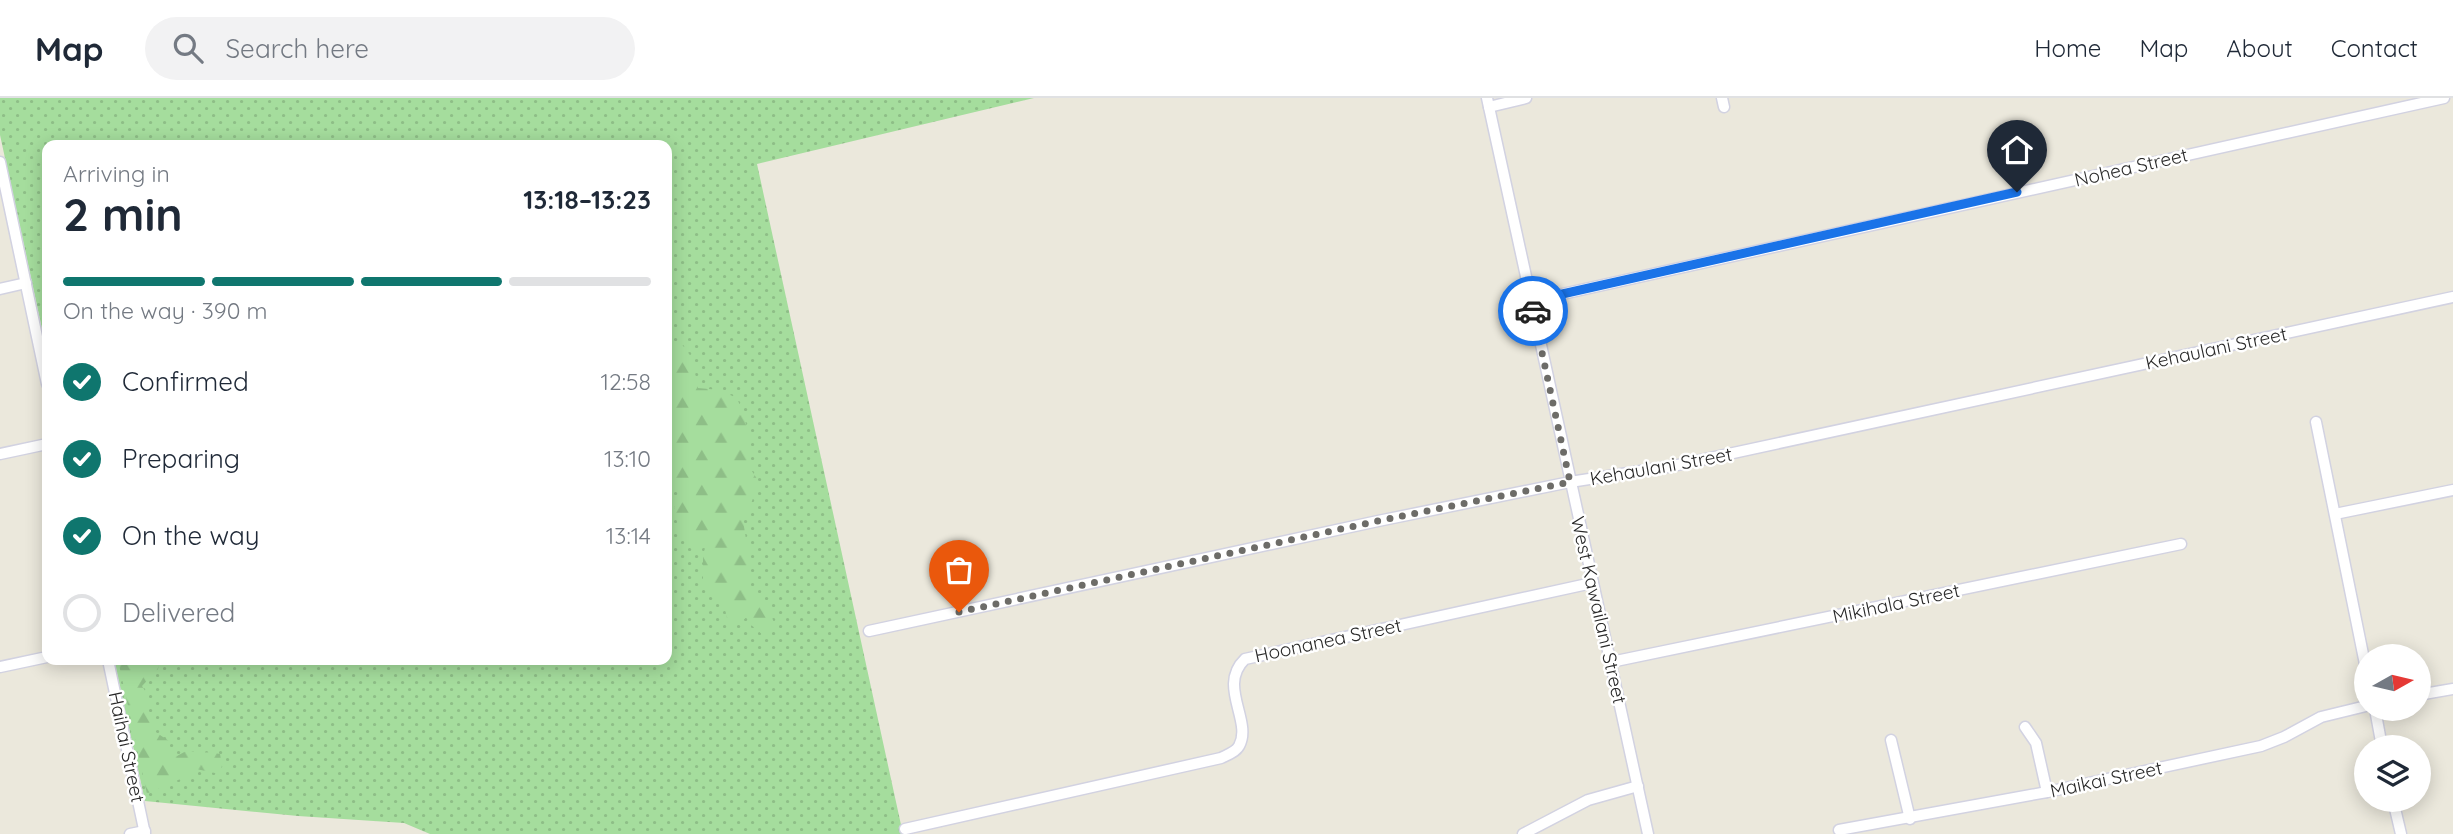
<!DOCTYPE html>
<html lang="en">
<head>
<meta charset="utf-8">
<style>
  :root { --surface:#fff; --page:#f2f2f3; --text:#1f2937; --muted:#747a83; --line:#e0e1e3; --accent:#0f766e }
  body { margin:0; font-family:Quicksand,sans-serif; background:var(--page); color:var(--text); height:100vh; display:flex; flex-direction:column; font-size:26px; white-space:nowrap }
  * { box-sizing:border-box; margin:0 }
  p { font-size:23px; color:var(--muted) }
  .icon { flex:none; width:38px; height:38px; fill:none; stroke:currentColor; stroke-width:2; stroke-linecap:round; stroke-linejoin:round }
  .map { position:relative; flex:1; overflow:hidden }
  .panel { position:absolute; left:42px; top:42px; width:630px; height:525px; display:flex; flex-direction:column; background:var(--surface); border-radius:14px; box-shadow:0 4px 18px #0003 }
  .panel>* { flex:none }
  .needle { width:46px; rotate:82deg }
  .buttons { position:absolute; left:2354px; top:546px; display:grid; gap:14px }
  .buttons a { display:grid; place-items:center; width:77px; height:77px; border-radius:50%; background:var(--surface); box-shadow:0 4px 18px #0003; font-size:35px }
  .pin { position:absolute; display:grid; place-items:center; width:60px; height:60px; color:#fff; margin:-72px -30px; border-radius:50% 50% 50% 0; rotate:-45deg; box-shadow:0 0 7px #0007 }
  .pin .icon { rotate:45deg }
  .courier { position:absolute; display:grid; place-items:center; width:70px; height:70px; margin:-35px; border:5px solid #1a73e8; border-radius:50%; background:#fff; color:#222; box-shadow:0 2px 9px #0007 }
  .overview em { font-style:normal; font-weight:700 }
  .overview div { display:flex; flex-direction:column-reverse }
  .overview { display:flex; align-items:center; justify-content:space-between; height:119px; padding:0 21px }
  h1 { font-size:46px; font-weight:700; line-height:52px }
  .bar { display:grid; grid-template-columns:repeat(4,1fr); gap:10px 7px; align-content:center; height:84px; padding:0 21px }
  .bar i { height:9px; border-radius:5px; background:var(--line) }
  .bar .on { background:var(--accent) }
  .bar p { grid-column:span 4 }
  ol { padding:0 21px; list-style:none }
  li { display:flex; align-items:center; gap:21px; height:77px }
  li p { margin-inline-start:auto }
  li .icon { padding:7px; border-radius:50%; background:var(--accent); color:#fff; stroke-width:4 }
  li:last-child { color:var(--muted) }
  li i { width:38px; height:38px; border:4px solid var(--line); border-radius:50% }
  header { display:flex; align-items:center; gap:42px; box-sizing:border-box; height:98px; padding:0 35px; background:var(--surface); border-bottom:2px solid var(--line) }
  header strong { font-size:33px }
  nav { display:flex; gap:38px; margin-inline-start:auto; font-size:24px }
  .search { width:490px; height:63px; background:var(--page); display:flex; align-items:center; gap:18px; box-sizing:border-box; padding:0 24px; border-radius:38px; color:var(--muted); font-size:26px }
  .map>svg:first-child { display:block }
</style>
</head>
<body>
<header>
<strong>Map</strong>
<div class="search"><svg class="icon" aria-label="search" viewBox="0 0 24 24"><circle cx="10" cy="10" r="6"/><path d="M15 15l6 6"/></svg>Search here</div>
<nav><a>Home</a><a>Map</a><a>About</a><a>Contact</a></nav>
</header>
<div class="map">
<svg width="2453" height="736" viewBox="0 0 2453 736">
  <defs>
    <pattern id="grass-dots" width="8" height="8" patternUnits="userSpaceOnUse" patternTransform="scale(1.75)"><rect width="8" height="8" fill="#a5dd9d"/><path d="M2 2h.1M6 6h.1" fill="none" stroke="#8ebe87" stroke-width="1.8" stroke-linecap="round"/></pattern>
    <pattern id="forest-firs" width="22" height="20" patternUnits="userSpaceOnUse" patternTransform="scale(1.75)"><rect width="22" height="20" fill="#a5dd9d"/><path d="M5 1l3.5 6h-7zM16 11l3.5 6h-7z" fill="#8ebe87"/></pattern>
  </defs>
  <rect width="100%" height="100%" fill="#ebe8dc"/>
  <polygon fill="url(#grass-dots)" points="0,0 1034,0 757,66 903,736 430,736 404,725 298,718 145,703 114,562 667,562 667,47 47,47 47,254 0,37"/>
  <g fill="url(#forest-firs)">
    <path d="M667,242l14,3 11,15 6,30 21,2 18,8c9,23 16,43 11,67l11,17 -10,27 -6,7c2,32 13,48 4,81l13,-3 14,28 -11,13 -13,-11 -2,-9 -8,9 -12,-1 -4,-19 -11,-9 -10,-15v-25l3,-10h-16l-12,-18 -4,-20 12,-15 -15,-4 -4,-7z"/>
    <path d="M118,562h42l-2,9 -16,17 7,11 -3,13 6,8 2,13 15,10 2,13 6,2 11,-6c10,4 21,1 32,4l2,11 -2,9 -24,-5 -9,7 -40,18z"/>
  </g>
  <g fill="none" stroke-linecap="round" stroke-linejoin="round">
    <defs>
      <g id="minor">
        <polyline points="1487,0 1648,736"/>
        <polyline points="1722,0 1724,9"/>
        <polyline points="1489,9 1526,0"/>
        <polyline points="0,64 47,286"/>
        <polyline points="0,191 26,185"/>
        <polyline points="1531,203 2444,0"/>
        <polyline points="2316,324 2366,571"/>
        <polyline points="0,356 47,346"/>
        <polyline points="2335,416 2453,392"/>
        <polyline points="869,533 1378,423 1570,384 1673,368 2453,199"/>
        <polyline points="108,562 145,736"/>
        <polyline points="1611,564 2181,446"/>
        <polyline points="0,569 47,559"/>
        <polyline points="2418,597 2453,591"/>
        <polyline points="2375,611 2382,649"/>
        <polyline points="2025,629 2036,645 2047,694"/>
        <polyline points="1891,642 1910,721"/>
        <polyline points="2393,702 2401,736"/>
        <path d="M905,731l316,-71c6,-3 15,-6 18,-12 14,-25 -22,-60 6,-87l347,-76"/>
        <polyline points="1839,732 2047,694 2261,648 2284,639 2321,619 2366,608"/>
        <polyline points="130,736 145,733"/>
        <polyline points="1523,736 1588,702 1638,688"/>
      </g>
    </defs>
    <use href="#minor" stroke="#d2d2e1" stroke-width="13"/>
    <use href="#minor" stroke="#fff" stroke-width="10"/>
  </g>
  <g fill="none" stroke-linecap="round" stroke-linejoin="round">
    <polyline stroke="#6d6c68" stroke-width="7" stroke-dasharray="0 12.6" points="959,514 1378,423 1570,384 1533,213"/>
    <polyline stroke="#1a73e8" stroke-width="9" points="1533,213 1531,203 2017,94"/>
  </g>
  <g text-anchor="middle" stroke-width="5" stroke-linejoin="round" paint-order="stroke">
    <g font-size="19" fill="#292929" stroke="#fff">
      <text transform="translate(2131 69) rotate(-13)" y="7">Nohea Street</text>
      <text transform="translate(2216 250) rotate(-12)" y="7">Kehaulani Street</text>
      <text transform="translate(1661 368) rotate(-10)" y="7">Kehaulani Street</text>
      <text transform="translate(1896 505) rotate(-12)" y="7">Mikihala Street</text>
      <text transform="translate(1599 512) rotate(77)" y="7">West Kawailani Street</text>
      <text transform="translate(1328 542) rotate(-12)" y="7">Hoonanea Street</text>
      <text transform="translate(127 649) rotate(78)" y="7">Haihai Street</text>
      <text transform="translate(2106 681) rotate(-12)" y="7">Maikai Street</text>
    </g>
  </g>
</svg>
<div class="buttons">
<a><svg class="needle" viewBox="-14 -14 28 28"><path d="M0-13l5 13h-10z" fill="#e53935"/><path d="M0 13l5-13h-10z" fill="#747a83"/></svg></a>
<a><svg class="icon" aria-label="layers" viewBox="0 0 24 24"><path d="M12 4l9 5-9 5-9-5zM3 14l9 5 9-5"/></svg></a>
</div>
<div class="pin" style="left:959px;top:514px;background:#ea580c"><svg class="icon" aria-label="bag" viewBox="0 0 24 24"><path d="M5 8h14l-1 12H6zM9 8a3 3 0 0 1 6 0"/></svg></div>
<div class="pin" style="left:2017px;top:94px;background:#1f2937"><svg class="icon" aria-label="home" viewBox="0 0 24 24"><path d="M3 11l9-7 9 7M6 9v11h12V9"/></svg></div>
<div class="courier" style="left:1533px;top:213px"><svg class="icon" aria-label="car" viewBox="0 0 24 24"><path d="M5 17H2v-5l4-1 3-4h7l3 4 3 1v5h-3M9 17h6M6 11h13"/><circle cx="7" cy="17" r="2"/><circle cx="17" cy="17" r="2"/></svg></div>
<section class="panel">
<div class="overview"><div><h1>2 min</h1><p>Arriving in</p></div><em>13:18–13:23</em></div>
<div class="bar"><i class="on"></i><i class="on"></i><i class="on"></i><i></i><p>On the way · 390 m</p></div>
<ol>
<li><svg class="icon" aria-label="check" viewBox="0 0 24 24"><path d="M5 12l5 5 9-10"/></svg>Confirmed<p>12:58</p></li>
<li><svg class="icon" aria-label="check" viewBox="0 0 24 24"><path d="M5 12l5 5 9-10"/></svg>Preparing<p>13:10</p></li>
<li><svg class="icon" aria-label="check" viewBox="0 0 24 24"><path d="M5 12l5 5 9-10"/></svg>On the way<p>13:14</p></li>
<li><i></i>Delivered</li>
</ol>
</section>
</div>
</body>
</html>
